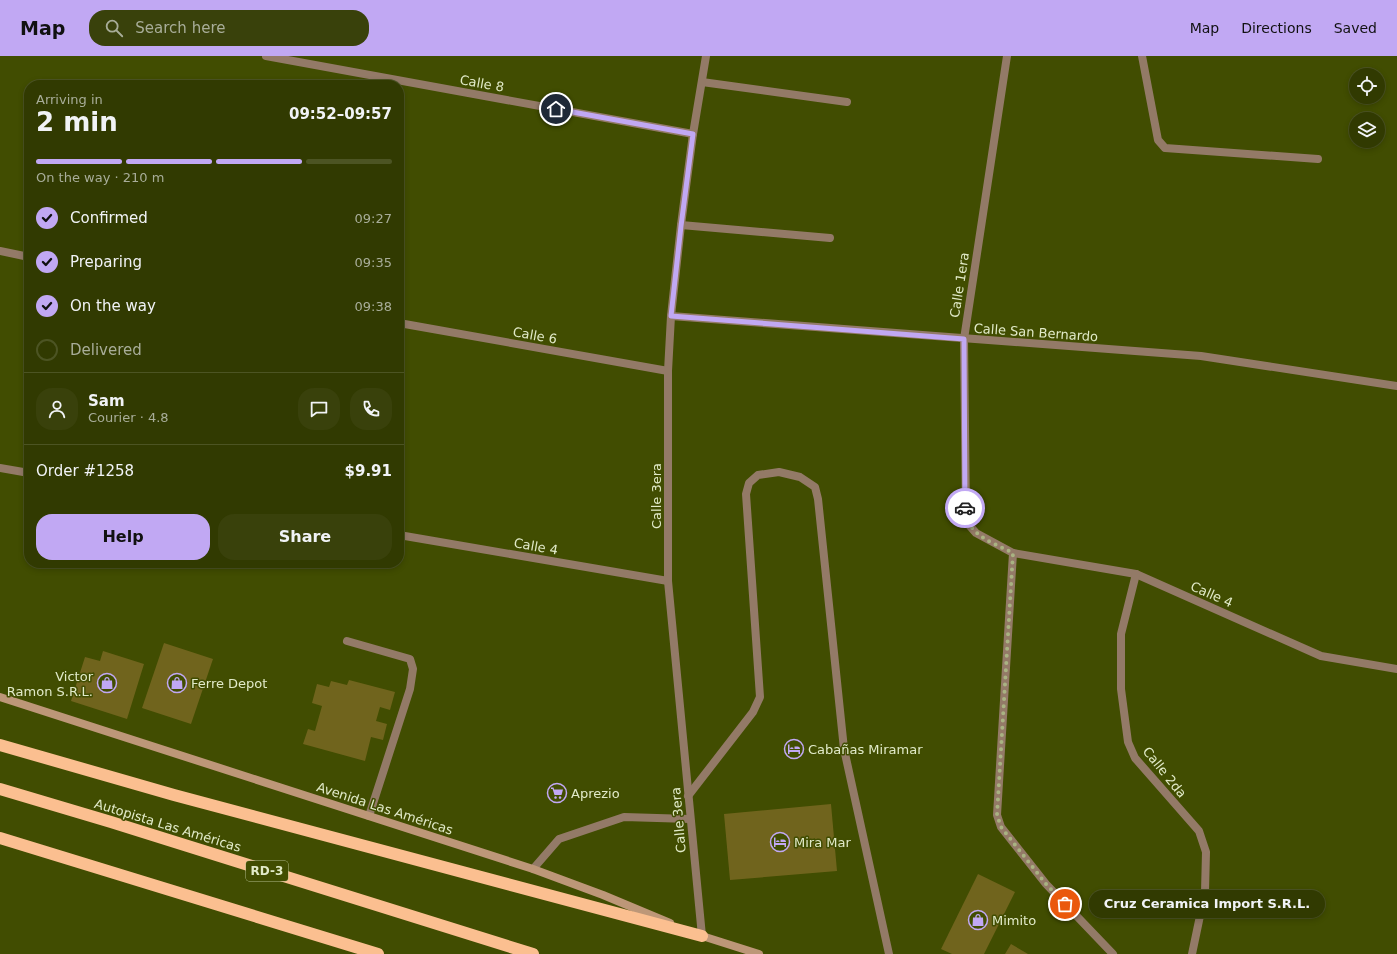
<!DOCTYPE html>
<html lang="en">
<head>
<meta charset="utf-8">
<style>
  :root { --surface:#313a01; --page:#39410b; --text:#f1f3f6; --muted:#a8ad99; --line:#4c5423; --accent:#c1a8f3 }
  body { margin:0; font-family:"DejaVu Sans",sans-serif; background:var(--page); color:var(--text); height:100vh; display:flex; flex-direction:column; font-size:15px; white-space:nowrap }
  * { box-sizing:border-box; margin:0 }
  p { font-size:13px; color:var(--muted) }
  .icon { flex:none; width:22px; height:22px; fill:none; stroke:currentColor; stroke-width:2; stroke-linecap:round; stroke-linejoin:round }
  .map { position:relative; flex:1; overflow:hidden }
  .drawer { position:absolute; left:24px; top:24px; width:380px; height:488px; display:flex; flex-direction:column; background:var(--surface); border-radius:16px; box-shadow:0 2px 6px #0003,0 0 0 1px var(--line) }
  .drawer>* { flex:none }
  .tools { position:absolute; left:1349px; top:12px; display:grid; gap:8px }
  .tools a { display:grid; place-items:center; width:36px; height:36px; border-radius:50%; background:var(--surface); box-shadow:0 2px 6px #0003,0 0 0 1px var(--line); font-size:20px }
  .pin { position:absolute; display:grid; place-items:center; width:34px; height:34px; color:#fff; margin:-17px; border:2px solid #fff; border-radius:50%; box-shadow:0 1px 4px #0007 }
  .courier { position:absolute; display:grid; place-items:center; width:40px; height:40px; margin:-20px; border:3px solid #c1a8f3; border-radius:50%; background:#fff; color:#222; box-shadow:0 1px 5px #0007 }
  .bubble { position:absolute; height:28px; border-radius:14px; background:var(--surface); box-shadow:0 2px 6px #0003,0 0 0 1px var(--line); font-size:13px; font-weight:700; line-height:28px; text-align:center }
  .headline em { font-style:normal; font-weight:700 }
  .headline div { display:flex; flex-direction:column-reverse }
  .headline { display:flex; align-items:center; justify-content:space-between; height:68px; padding:0 12px }
  h1 { font-size:26px; font-weight:700; line-height:30px }
  .bar { display:grid; grid-template-columns:repeat(4,1fr); gap:6px 4px; align-content:center; height:48px; padding:0 12px }
  .bar i { height:5px; border-radius:3px; background:var(--line) }
  .bar .active { background:var(--accent) }
  .bar p { grid-column:span 4 }
  .line { display:flex; align-items:center; gap:10px; padding:0 12px; border-top:1px solid var(--line) }
  .line div { flex:1 }
  .round { display:grid; place-items:center; flex:none; width:42px; height:42px; border-radius:16px; background:var(--page) }
  ol { padding:0 12px; list-style:none }
  li { display:flex; align-items:center; gap:12px; height:44px }
  li p { margin-inline-start:auto }
  li .icon { padding:4px; border-radius:50%; background:var(--accent); color:#111; stroke-width:4 }
  li:last-child { color:var(--muted) }
  li i { width:22px; height:22px; border:2px solid var(--line); border-radius:50% }
  .button { display:flex; gap:8px; margin-top:auto; padding:8px 12px }
  .button a { flex:1; height:46px; border-radius:16px; background:var(--accent); color:#111; font-size:16px; font-weight:700; line-height:46px; text-align:center }
  .button a+a { background:var(--page); color:var(--text) }
  header { display:flex; align-items:center; gap:24px; box-sizing:border-box; height:56px; padding:0 20px; background:var(--accent); color:#111 }
  header strong { font-size:19px }
  nav { display:flex; gap:22px; margin-inline-start:auto; font-size:14px }
  .search { width:280px; height:36px; background:var(--page); display:flex; align-items:center; gap:10px; box-sizing:border-box; padding:0 14px; border-radius:16px; color:var(--muted); font-size:15px }
  .map>svg:first-child { display:block }
</style>
</head>
<body>
<header>
<strong>Map</strong>
<div class="search"><svg class="icon" aria-label="search" viewBox="0 0 24 24"><circle cx="10" cy="10" r="6"/><path d="M15 15l6 6"/></svg>Search here</div>
<nav><a>Map</a><a>Directions</a><a>Saved</a></nav>
</header>
<div class="map">
<svg width="1397" height="898" viewBox="0 0 1397 898">
  <rect width="100%" height="100%" fill="#414d01"/>
  <g fill="#70641d">
    <polygon points="164,587 213,603 191,668 142,652"/>
    <polygon points="103,595 144,608 127,663 71,645 85,601 100,605"/>
    <polygon points="349,624 395,636 390,654 380,651 376,665 387,668 383,684 371,681 365,705 303,688 308,673 315,675 322,650 312,647 317,628 329,631 331,625 347,629"/>
    <polygon points="831,748 837,815 730,824 724,758"/>
    <polygon points="978,818 1015,836 984,898 952,898 941,893"/>
    <polygon points="1011,888 1028,898 1005,898"/>
  </g>
  <g fill="none" stroke-linecap="round" stroke-linejoin="round">
    <g stroke="#937a67" stroke-width="8">
      <polyline points="702,26 847,46"/>
      <polyline points="681,169 830,182"/>
      <polyline points="347,585 410,603 413,613 410,633 369,760"/>
      <polyline points="688,740 753,656 760,641 746,438 749,427 758,419 779,416 800,421 815,431 818,443 844,693 889,898"/>
      <polyline points="533,813 559,783 624,761 690,763"/>
    </g>
    <g stroke="#937a67" stroke-width="8">
      <polyline points="266,0 693,78"/>
      <polyline points="1007,0 964,283 966,460 969,469 976,477 1013,497 997,759 1001,771 1046,828 1113,898"/>
      <polyline points="1142,0 1158,84 1165,92 1318,103"/>
      <polyline points="0,195 29,201"/>
      <polyline points="671,260 1201,300 1397,330"/>
      <polyline points="399,267 668,315"/>
      <polyline points="0,412 29,417"/>
      <polyline points="399,479 668,525"/>
      <polyline points="1013,497 1136,518 1321,600 1397,613"/>
      <polyline points="1136,518 1121,578 1121,633 1128,686 1135,702 1199,775 1206,796 1205,836 1192,898"/>
      <polyline points="702,880 668,525 668,315 671,260 681,169 693,78 706,0"/>
    </g>
    <g stroke="#bd9778" stroke-width="8">
      <polyline points="0,641 533,813 603,839 670,867"/>
      <polyline points="699,879 759,898"/>
    </g>
    <g stroke="#fbbf90" stroke-width="12">
      <polyline points="0,689 174,739 702,880"/>
      <polyline points="0,733 111,766 533,898"/>
      <polyline points="0,782 378,898"/>
    </g>
  </g>
  <g fill="none" stroke-linecap="round" stroke-linejoin="round">
    <path stroke="#a9b382" stroke-width="4" stroke-dasharray="0 7.2" d="M965,452c1,27 27,34 48,45l-16,262 4,12 45,57 19,20"/>
    <polyline stroke="#c1a8f3" stroke-width="5" points="556,53 693,78 681,170 671,260 964,283 965,452"/>
  </g>
  <defs>
    <symbol id="shop-ring" viewBox="-11 -11 22 22"><circle r="9.5" fill="#414d01" stroke="#c1a8f3" stroke-width="1.5"/><path d="M-5-2.5h2.3a2.7 3.5 0 0 1 5.4 0H5L5.5 6h-11ZM-1.5-2.5h3a1.5 2.3 0 0 0-3 0Z" fill="#c1a8f3"/></symbol>
    <symbol id="hotel-ring" viewBox="-11 -11 22 22"><circle r="9.5" fill="#414d01" stroke="#c1a8f3" stroke-width="1.5"/><path d="M-6-4.5h1.5V1H6V5H4.5V3h-9V5H-6ZM-4 0a1.8 1.8 0 1 1 3.6 0ZM.5 0V-2.5h3Q6-2.5 6 0Z" fill="#c1a8f3"/></symbol>
    <symbol id="supermarket-ring" viewBox="-11 -11 22 22"><circle r="9.5" fill="#414d01" stroke="#c1a8f3" stroke-width="1.5"/><path d="M-6-5.5h2.5l.6 2H6L4.5 2H-2.5L-4.4-4H-6ZM-1.5 3.2a1.3 1.3 0 1 0 .1 0ZM3 3.2a1.3 1.3 0 1 0 .1 0Z" fill="#c1a8f3"/></symbol>
  </defs>
  <g fill-rule="evenodd">
    <use href="#shop-ring" x="96" y="616" width="22" height="22"/>
    <use href="#shop-ring" x="166" y="616" width="22" height="22"/>
    <use href="#hotel-ring" x="783" y="682" width="22" height="22"/>
    <use href="#supermarket-ring" x="546" y="726" width="22" height="22"/>
    <use href="#hotel-ring" x="769" y="775" width="22" height="22"/>
    <use href="#shop-ring" x="967" y="853" width="22" height="22"/>
  </g>
  <g text-anchor="middle" stroke-width="3" stroke-linejoin="round" paint-order="stroke">
    <rect fill="#414d01" stroke="#b1bb8c" stroke-width="1" x="246" y="805" width="42" height="20" rx="3"/>
    <g font-size="12" font-weight="bold" fill="#e1eac8">
      <text x="267" y="819">RD-3</text>
    </g>
    <g font-size="13" fill="#e1eac8" stroke="#414d01">
      <text transform="translate(482 27) rotate(10)" y="5">Calle 8</text>
      <text transform="translate(959 229) rotate(-81)" y="5">Calle 1era</text>
      <text transform="translate(1036 276) rotate(4)" y="5">Calle San Bernardo</text>
      <text transform="translate(535 279) rotate(10)" y="5">Calle 6</text>
      <text transform="translate(656 440) rotate(-90)" y="5">Calle 3era</text>
      <text transform="translate(536 490) rotate(10)" y="5">Calle 4</text>
      <text transform="translate(1212 538) rotate(24)" y="5">Calle 4</text>
      <text transform="translate(1165 716) rotate(51)" y="5">Calle 2da</text>
      <text transform="translate(385 752) rotate(18)" y="5">Avenida Las Américas</text>
      <text transform="translate(678 764) rotate(-95)" y="5">Calle 3era</text>
      <text transform="translate(168 769) rotate(17)" y="5">Autopista Las Américas</text>
    </g>
    <g font-size="13" fill="#e1eac8" stroke="#414d01" text-anchor="start">
      <text x="93" y="625" text-anchor="end">Victor<tspan x="93" dy="15">Ramon S.R.L.</tspan></text>
      <text x="191" y="632">Ferre Depot</text>
      <text x="808" y="698">Cabañas Miramar</text>
      <text x="571" y="742">Aprezio</text>
      <text x="794" y="791">Mira Mar</text>
      <text x="992" y="869">Mimito</text>
    </g>
  </g>
</svg>
<div class="tools">
<a><svg class="icon" aria-label="locate" viewBox="0 0 24 24"><circle cx="12" cy="12" r="6"/><path d="M12 2v4M12 18v4M2 12h4M18 12h4"/></svg></a>
<a><svg class="icon" aria-label="layers" viewBox="0 0 24 24"><path d="M12 4l9 5-9 5-9-5zM3 14l9 5 9-5"/></svg></a>
</div>
<div class="pin" style="left:1065px;top:848px;background:#ea580c"><svg class="icon" aria-label="bag" viewBox="0 0 24 24"><path d="M5 8h14l-1 12H6zM9 8a3 3 0 0 1 6 0"/></svg></div>
<div class="pin" style="left:556px;top:53px;background:#1f2937"><svg class="icon" aria-label="home" viewBox="0 0 24 24"><path d="M3 11l9-7 9 7M6 9v11h12V9"/></svg></div>
<div class="courier" style="left:965px;top:452px"><svg class="icon" aria-label="car" viewBox="0 0 24 24"><path d="M5 17H2v-5l4-1 3-4h7l3 4 3 1v5h-3M9 17h6M6 11h13"/><circle cx="7" cy="17" r="2"/><circle cx="17" cy="17" r="2"/></svg></div>
<div class="bubble" style="left:1089px;top:834px;width:236px">Cruz Ceramica Import S.R.L.</div>
<section class="drawer">
<div class="headline"><div><h1>2 min</h1><p>Arriving in</p></div><em>09:52–09:57</em></div>
<div class="bar"><i class="active"></i><i class="active"></i><i class="active"></i><i></i><p>On the way · 210 m</p></div>
<ol>
<li><svg class="icon" aria-label="check" viewBox="0 0 24 24"><path d="M5 12l5 5 9-10"/></svg>Confirmed<p>09:27</p></li>
<li><svg class="icon" aria-label="check" viewBox="0 0 24 24"><path d="M5 12l5 5 9-10"/></svg>Preparing<p>09:35</p></li>
<li><svg class="icon" aria-label="check" viewBox="0 0 24 24"><path d="M5 12l5 5 9-10"/></svg>On the way<p>09:38</p></li>
<li><i></i>Delivered</li>
</ol>
<div class="line" style="height:72px"><a class="round"><svg class="icon" aria-label="person" viewBox="0 0 24 24"><circle cx="12" cy="8" r="4"/><path d="M4 21q1-7 8-7t8 7"/></svg></a><div><b>Sam</b><p>Courier · 4.8</p></div><a class="round"><svg class="icon" aria-label="chat" viewBox="0 0 24 24"><path d="M4 5h16v11H9l-5 4z"/></svg></a><a class="round"><svg class="icon" aria-label="phone" viewBox="0 0 24 24"><path d="M5 4h4l2 5-3 2q2 4 5 5l2-3 5 2v4C11 20 4 13 5 4z"/></svg></a></div>
<div class="line" style="height:52px"><div>Order #1258</div><b>$9.91</b></div>
<div class="button"><a>Help</a><a>Share</a></div>
</section>
</div>
</body>
</html>
